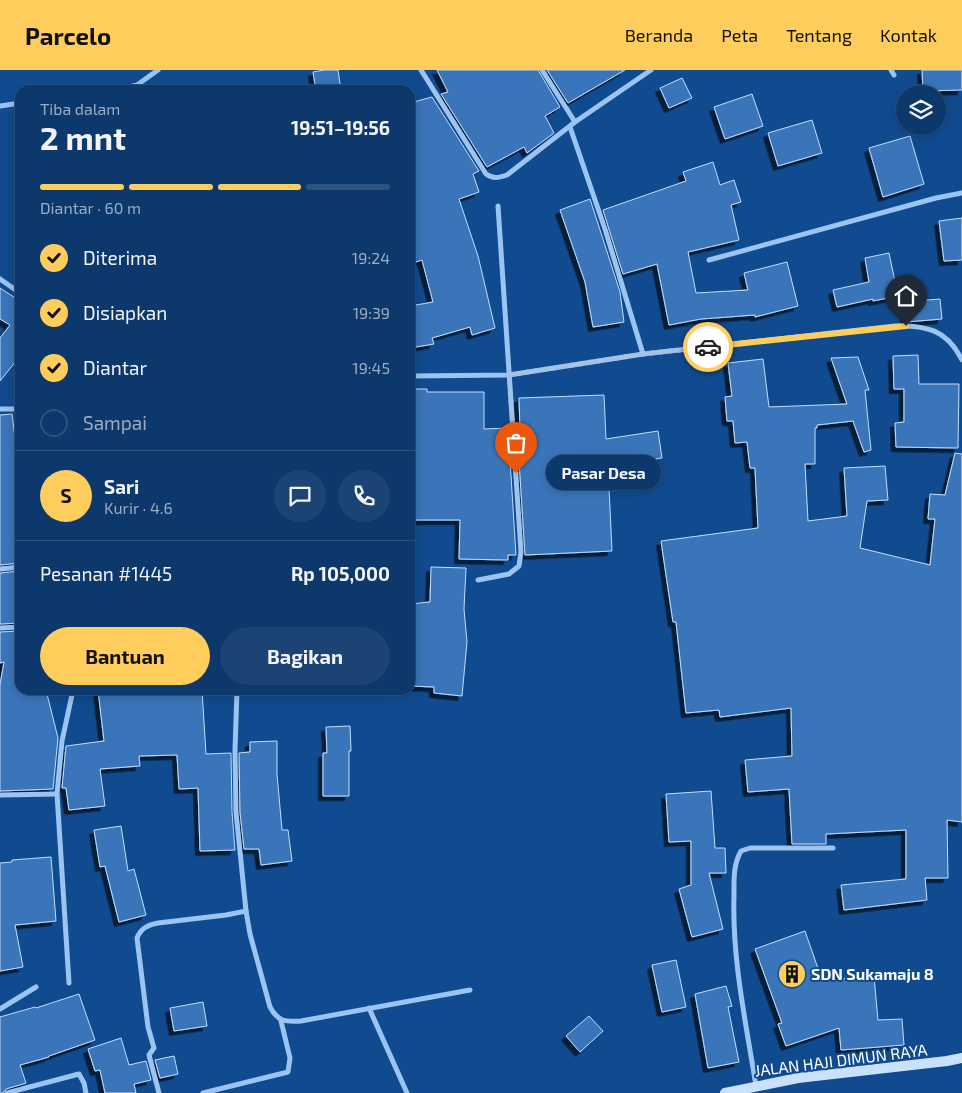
<!DOCTYPE html>
<html lang="id">
<head>
<meta charset="utf-8">
<style>
  :root { --surface:#0d386b; --page:#1b4373; --text:#f1f3f6; --muted:#9aacc1; --line:#2d527e; --accent:#ffcd5c }
  body { margin:0; font-family:"Exo 2",sans-serif; background:var(--page); color:var(--text); height:100vh; display:flex; flex-direction:column; font-size:19px; white-space:nowrap }
  * { box-sizing:border-box; margin:0 }
  p { font-size:16px; color:var(--muted) }
  .icon { flex:none; width:28px; height:28px; fill:none; stroke:currentColor; stroke-width:2; stroke-linecap:round; stroke-linejoin:round }
  .map { position:relative; flex:1; overflow:hidden }
  .sheet { position:absolute; left:15px; top:15px; width:400px; height:610px; display:flex; flex-direction:column; background:var(--surface); border-radius:15px; box-shadow:0 2px 12px #0003,0 0 0 1px var(--line) }
  .sheet>* { flex:none }
  .tools { position:absolute; left:896px; top:15px; display:grid; gap:10px }
  .tools a { display:grid; place-items:center; width:50px; height:50px; border-radius:50%; background:var(--surface); box-shadow:0 2px 12px #0003,0 0 0 1px var(--line); font-size:25px }
  .pin { position:absolute; display:grid; place-items:center; width:42px; height:42px; color:#fff; margin:-51px -21px; border-radius:50% 50% 50% 0; rotate:-45deg; box-shadow:0 0 5px #0007 }
  .pin .icon { rotate:45deg }
  .courier { position:absolute; display:grid; place-items:center; width:50px; height:50px; margin:-25px; border:4px solid #ffcd5c; border-radius:50%; background:#fff; color:#222; box-shadow:0 1px 6px #0007 }
  .bubble { position:absolute; height:35px; border-radius:18px; background:var(--surface); box-shadow:0 2px 12px #0003,0 0 0 1px var(--line); font-size:16px; font-weight:700; line-height:35px; text-align:center }
  .overview em { font-style:normal; font-weight:700 }
  .overview div { display:flex; flex-direction:column-reverse }
  .overview { display:flex; align-items:center; justify-content:space-between; height:85px; padding:0 25px }
  h1 { font-size:32px; font-weight:700; line-height:38px }
  .bar { display:grid; grid-template-columns:repeat(4,1fr); gap:8px 5px; align-content:center; height:60px; padding:0 25px }
  .bar i { height:6px; border-radius:4px; background:var(--line) }
  .bar .active { background:var(--accent) }
  .bar p { grid-column:span 4 }
  .line { display:flex; align-items:center; gap:12px; padding:0 25px; border-top:1px solid var(--line) }
  .line div { flex:1 }
  .round { display:grid; place-items:center; flex:none; width:52px; height:52px; border-radius:26px; background:var(--page) }
  ol { padding:0 25px; list-style:none }
  li { display:flex; align-items:center; gap:15px; height:55px }
  li p { margin-inline-start:auto }
  li .icon { padding:5px; border-radius:50%; background:var(--accent); color:#111; stroke-width:4 }
  li:last-child { color:var(--muted) }
  li i { width:28px; height:28px; border:2px solid var(--line); border-radius:50% }
  .primary-button { display:flex; gap:10px; margin-top:auto; padding:10px 25px }
  .primary-button a { flex:1; height:58px; border-radius:30px; background:var(--accent); color:#111; font-size:20px; font-weight:700; line-height:58px; text-align:center }
  .primary-button a+a { background:var(--page); color:var(--text) }
  header { display:flex; align-items:center; gap:30px; box-sizing:border-box; height:70px; padding:0 25px; background:var(--accent); color:#111 }
  header strong { font-size:24px }
  nav { display:flex; gap:28px; margin-inline-start:auto; font-size:18px }
  .map>svg:first-child { display:block }
</style>
</head>
<body>
<header>
<strong>Parcelo</strong>
<nav><a>Beranda</a><a>Peta</a><a>Tentang</a><a>Kontak</a></nav>
</header>
<div class="map">
<svg width="962" height="1023" viewBox="0 0 962 1023">
  <defs>
    <filter id="shadow"><feDropShadow dx="-4.5" dy="4.5" stdDeviation="0" flood-color="#0009"/></filter>
  </defs>
  <rect width="100%" height="100%" fill="#114b8f"/>
  <g fill="#3a75b9" stroke="#c3defd" filter="url(#shadow)">
    <polygon points="324,0 338,0 341,20 316,20 313,2"/>
    <polygon points="437,0 538,0 560,37 545,46 554,63 527,83 524,77 487,97 441,24 448,22"/>
    <polygon points="547,0 625,0 568,33"/>
    <polygon points="922,0 962,0 962,20 923,21"/>
    <polygon points="682,8 692,28 669,38 660,18"/>
    <polygon points="752,24 763,56 725,69 714,37"/>
    <polygon points="432,27 479,101 473,104 479,122 459,129 478,186 495,258 472,265 470,257 432,268 434,274 410,278 410,236 433,232 422,190 410,194 410,33"/>
    <polygon points="812,50 822,83 778,96 768,63"/>
    <polygon points="910,66 924,114 883,127 869,78"/>
    <polygon points="713,92 720,115 734,110 741,132 731,135 739,170 688,182 696,223 748,220 744,203 787,192 798,236 755,247 755,245 701,249 669,255 657,194 623,204 603,140 686,111 683,102"/>
    <polygon points="590,129 620,222 624,252 593,257 585,212 560,140"/>
    <polygon points="962,148 962,190 944,191 939,151"/>
    <polygon points="889,183 898,226 873,231 873,229 837,237 833,220 869,212 865,188"/>
    <polygon points="0,218 20,231 20,286 0,311 0,268 10,255 0,249"/>
    <polygon points="940,229 942,249 906,252 904,232"/>
    <polygon points="918,285 919,314 959,314 958,378 896,377 895,353 904,352 904,319 894,319 893,286"/>
    <polygon points="858,287 869,320 865,320 871,380 864,382 853,351 817,355 817,358 815,358 815,394 805,394 808,451 847,446 844,398 885,396 888,430 867,431 860,478 930,495 935,449 928,449 930,424 945,425 955,383 962,384 962,752 947,750 948,808 925,808 927,830 844,840 841,815 906,809 906,760 826,764 826,774 792,774 789,719 748,722 745,690 792,686 791,638 720,647 719,640 686,643 676,552 673,552 661,471 758,458 755,398 750,398 747,372 735,373 733,351 727,351 725,327 732,326 728,293 763,289 769,337 847,334 831,288"/>
    <polygon points="410,319 427,319 427,322 484,322 484,359 508,358 516,485 508,485 508,490 459,489 460,450 410,450"/>
    <polygon points="604,325 606,369 658,361 662,388 608,396 612,481 525,485 517,358 520,358 519,328"/>
    <polygon points="12,344 20,407 20,493 0,495 0,345"/>
    <polygon points="431,497 466,498 464,539 467,572 462,626 434,623 434,617 410,616 410,534 430,532"/>
    <polygon points="20,501 20,553 0,554 0,503"/>
    <polygon points="20,561 20,620 46,620 58,668 53,719 0,721 0,615 4,592 0,593 0,562"/>
    <polygon points="98,620 202,620 206,684 231,683 232,742 235,780 200,781 198,718 179,719 177,685 139,686 140,696 100,699 105,736 69,740 66,718 62,718 66,676 104,671"/>
    <polygon points="350,656 351,681 349,681 349,726 323,726 323,683 327,683 326,657"/>
    <polygon points="277,671 277,704 282,760 288,760 292,791 261,795 259,779 244,779 240,742 239,683 250,682 250,672"/>
    <polygon points="711,721 715,778 725,778 726,803 709,803 723,859 692,867 679,819 691,815 691,771 669,772 666,724"/>
    <polygon points="121,756 128,801 134,799 146,845 119,852 105,796 100,797 94,760"/>
    <polygon points="51,787 56,851 15,855 23,897 0,901 0,793 12,792 12,790"/>
    <polygon points="805,861 822,910 874,906 878,950 902,949 904,975 841,980 839,958 786,976 778,954 782,953 755,879"/>
    <polygon points="676,890 686,937 662,942 652,895"/>
    <polygon points="726,916 732,936 728,937 739,992 708,998 695,924"/>
    <polygon points="79,924 95,970 49,986 49,987 20,995 26,1013 6,1019 3,1023 0,1023 0,947 35,937 36,938"/>
    <polygon points="203,932 207,956 174,961 170,938"/>
    <polygon points="589,946 603,961 580,982 566,966"/>
    <polygon points="121,968 129,995 146,991 151,1010 134,1014 136,1023 105,1023 100,1000 95,1001 88,979"/>
    <polygon points="174,986 178,1004 160,1008 155,990"/>
  </g>
  <g fill="none" stroke-linecap="round" stroke-linejoin="round">
    <g stroke="#9bc4f2" stroke-width="5">
      <path d="M421,0l65,104c7,5 12,4 21,1l68,-53 76,-52"/>
      <polyline points="542,0 575,52"/>
      <polyline points="891,0 894,5"/>
      <polyline points="117,20 137,15 158,0"/>
      <polyline points="0,36 20,33"/>
      <polyline points="570,57 605,159 643,284"/>
      <polyline points="709,190 936,128 962,123"/>
      <polyline points="0,209 20,223"/>
      <path d="M410,306l99,-1 134,-21 252,-28c32,-1 52,4 67,34"/>
      <polyline points="0,339 20,339"/>
      <polyline points="0,499 20,497"/>
      <polyline points="478,510 509,504 519,496 521,482 498,136"/>
      <polyline points="0,558 20,557"/>
      <path d="M237,620l-2,60 1,62 10,99 4,23 20,73c8,15 16,15 31,14l169,-31"/>
      <polyline points="0,725 57,724"/>
      <polyline points="69,913 57,724 62,671 73,620"/>
      <polyline points="369,938 407,1023"/>
      <polyline points="0,939 36,917"/>
      <path d="M756,1016c-10,-63 -24,-126 -22,-190 0,-16 -1,-31 7,-45l9,-3h83"/>
      <polyline points="7,1023 79,1004 84,1013 86,1023"/>
      <path d="M159,1023l-10,-38 5,-7 -6,-21 -11,-89c4,-10 11,-13 21,-15l68,-8 20,-4"/>
      <polyline points="203,1023 288,1002 290,988 281,951"/>
    </g>
    <polyline stroke="#cae1fc" stroke-width="10" points="725,1023 798,1008 947,991 962,988"/>
  </g>
  <g fill="none" stroke-linecap="round" stroke-linejoin="round">
    <polyline stroke="#acc0d8" stroke-width="5" stroke-dasharray="0 9" points="516,403 509,305 643,284 708,277"/>
    <polyline stroke="#ffcd5c" stroke-width="6" points="708,277 906,256"/>
  </g>
  <defs>
    <symbol id="building-disc" viewBox="-11 -11 22 22"><circle r="9.5" fill="#ffcd5c" stroke="#114b8f"/><path d="M-4-6H4V6H1V3H-1V6H-4ZM-2.5-4.3h1.7v1.8h-1.7ZM.8-4.3h1.7v1.8H.8ZM-2.5-1h1.7V.8h-1.7ZM.8-1h1.7V.8H.8Z" fill="#111"/></symbol>
  </defs>
  <g fill-rule="evenodd">
    <use href="#building-disc" x="776" y="888" width="32" height="32"/>
  </g>
  <g text-anchor="middle" stroke-width="4" stroke-linejoin="round" paint-order="stroke">
    <g font-size="16" font-weight="bold" fill="#fff" stroke="#114b8f" text-anchor="start">
      <text x="811" y="910">SDN Sukamaju 8</text>
    </g>
    <g font-size="16" fill="#fff" stroke="#114b8f">
      <text transform="translate(841 990) rotate(-7)" y="6">JALAN HAJI DIMUN RAYA</text>
    </g>
  </g>
</svg>
<div class="tools">
<a><svg class="icon" aria-label="layers" viewBox="0 0 24 24"><path d="M12 4l9 5-9 5-9-5zM3 14l9 5 9-5"/></svg></a>
</div>
<div class="pin" style="left:516px;top:403px;background:#ea580c"><svg class="icon" aria-label="bag" viewBox="0 0 24 24"><path d="M5 8h14l-1 12H6zM9 8a3 3 0 0 1 6 0"/></svg></div>
<div class="pin" style="left:906px;top:256px;background:#1f2937"><svg class="icon" aria-label="home" viewBox="0 0 24 24"><path d="M3 11l9-7 9 7M6 9v11h12V9"/></svg></div>
<div class="courier" style="left:708px;top:277px"><svg class="icon" aria-label="car" viewBox="0 0 24 24"><path d="M5 17H2v-5l4-1 3-4h7l3 4 3 1v5h-3M9 17h6M6 11h13"/><circle cx="7" cy="17" r="2"/><circle cx="17" cy="17" r="2"/></svg></div>
<div class="bubble" style="left:546px;top:385px;width:115px">Pasar Desa</div>
<section class="sheet">
<div class="overview"><div><h1>2 mnt</h1><p>Tiba dalam</p></div><em>19:51–19:56</em></div>
<div class="bar"><i class="active"></i><i class="active"></i><i class="active"></i><i></i><p>Diantar · 60 m</p></div>
<ol>
<li><svg class="icon" aria-label="check" viewBox="0 0 24 24"><path d="M5 12l5 5 9-10"/></svg>Diterima<p>19:24</p></li>
<li><svg class="icon" aria-label="check" viewBox="0 0 24 24"><path d="M5 12l5 5 9-10"/></svg>Disiapkan<p>19:39</p></li>
<li><svg class="icon" aria-label="check" viewBox="0 0 24 24"><path d="M5 12l5 5 9-10"/></svg>Diantar<p>19:45</p></li>
<li><i></i>Sampai</li>
</ol>
<div class="line" style="height:90px"><b class="round" style="background:var(--accent);color:#111">S</b><div><b>Sari</b><p>Kurir · 4.6</p></div><a class="round"><svg class="icon" aria-label="chat" viewBox="0 0 24 24"><path d="M4 5h16v11H9l-5 4z"/></svg></a><a class="round"><svg class="icon" aria-label="phone" viewBox="0 0 24 24"><path d="M5 4h4l2 5-3 2q2 4 5 5l2-3 5 2v4C11 20 4 13 5 4z"/></svg></a></div>
<div class="line" style="height:65px"><div>Pesanan #1445</div><b>Rp 105,000</b></div>
<div class="primary-button"><a>Bantuan</a><a>Bagikan</a></div>
</section>
</div>
</body>
</html>
